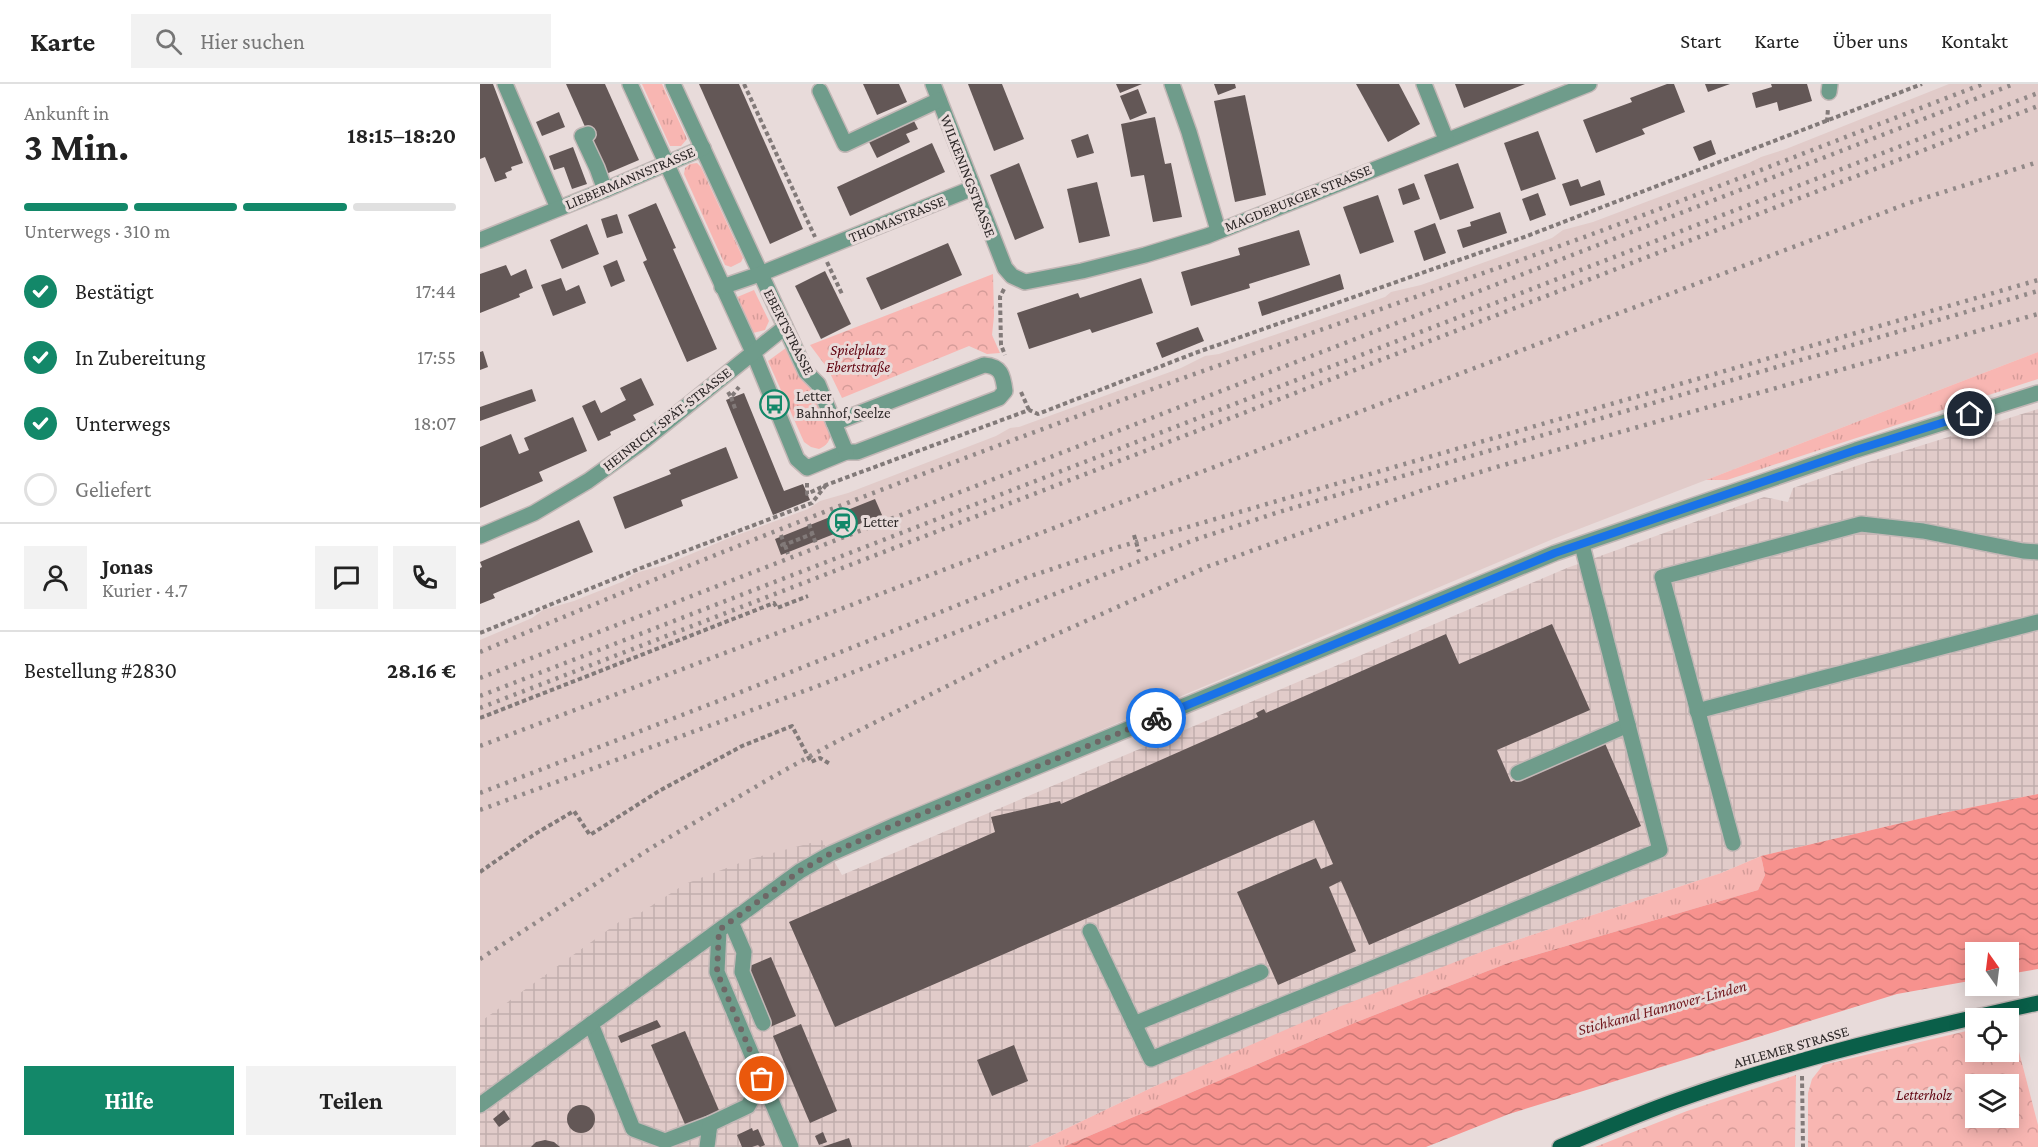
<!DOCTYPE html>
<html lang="de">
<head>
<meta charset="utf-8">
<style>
  :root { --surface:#fff; --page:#f2f2f2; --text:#222; --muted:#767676; --line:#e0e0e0; --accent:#138869 }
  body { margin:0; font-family:"Crimson Pro",serif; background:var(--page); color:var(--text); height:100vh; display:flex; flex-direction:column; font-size:22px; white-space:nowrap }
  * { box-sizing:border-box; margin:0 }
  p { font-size:20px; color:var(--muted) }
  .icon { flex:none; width:33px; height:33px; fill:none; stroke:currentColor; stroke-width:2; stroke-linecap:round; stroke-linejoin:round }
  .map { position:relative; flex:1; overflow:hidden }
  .details { display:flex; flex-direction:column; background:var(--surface); width:480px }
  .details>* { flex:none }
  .needle { width:39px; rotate:346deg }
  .buttons { position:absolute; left:1485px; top:858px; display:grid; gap:12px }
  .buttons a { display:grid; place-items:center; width:54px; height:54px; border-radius:0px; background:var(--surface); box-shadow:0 3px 15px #0003; font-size:30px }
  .pin { position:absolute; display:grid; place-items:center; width:51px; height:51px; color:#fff; margin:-26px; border:3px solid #fff; border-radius:50%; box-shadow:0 2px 6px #0007 }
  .courier { position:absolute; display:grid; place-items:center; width:60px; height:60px; margin:-30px; border:4px solid #1a73e8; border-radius:50%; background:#fff; color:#222; box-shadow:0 2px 8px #0007 }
  .overview em { font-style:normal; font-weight:700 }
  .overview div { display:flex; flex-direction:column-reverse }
  .overview { display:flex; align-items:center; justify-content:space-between; height:102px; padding:0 24px }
  h1 { font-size:39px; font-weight:700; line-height:45px }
  .bar { display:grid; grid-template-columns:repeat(4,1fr); gap:9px 6px; align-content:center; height:72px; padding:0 24px }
  .bar i { height:8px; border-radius:4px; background:var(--line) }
  .bar .active { background:var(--accent) }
  .bar p { grid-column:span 4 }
  .line { display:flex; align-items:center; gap:15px; padding:0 24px; border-top:2px solid var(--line) }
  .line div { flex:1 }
  .round { display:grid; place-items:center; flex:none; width:63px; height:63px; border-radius:0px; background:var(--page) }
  ol { padding:0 24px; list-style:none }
  li { display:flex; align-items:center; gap:18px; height:66px }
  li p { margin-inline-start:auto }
  li .icon { padding:6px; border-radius:50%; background:var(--accent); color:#fff; stroke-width:4 }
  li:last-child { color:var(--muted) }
  li i { width:33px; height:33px; border:3px solid var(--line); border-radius:50% }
  .action { display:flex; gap:12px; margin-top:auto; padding:12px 24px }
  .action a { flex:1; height:69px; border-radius:0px; background:var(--accent); color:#fff; font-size:24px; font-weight:700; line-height:69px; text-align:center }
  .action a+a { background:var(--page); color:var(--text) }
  header { display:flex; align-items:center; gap:36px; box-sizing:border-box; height:84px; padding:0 30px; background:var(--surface); border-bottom:2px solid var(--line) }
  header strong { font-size:28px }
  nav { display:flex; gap:33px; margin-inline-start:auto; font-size:21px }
  .search { width:420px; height:54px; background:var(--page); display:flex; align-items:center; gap:15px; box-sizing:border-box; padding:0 21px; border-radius:0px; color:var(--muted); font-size:22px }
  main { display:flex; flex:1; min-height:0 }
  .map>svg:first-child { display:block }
</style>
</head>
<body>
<header>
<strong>Karte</strong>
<div class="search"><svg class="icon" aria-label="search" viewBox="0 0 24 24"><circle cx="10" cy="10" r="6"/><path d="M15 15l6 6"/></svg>Hier suchen</div>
<nav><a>Start</a><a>Karte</a><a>Über uns</a><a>Kontakt</a></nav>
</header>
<main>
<section class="details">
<div class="overview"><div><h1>3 Min.</h1><p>Ankunft in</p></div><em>18:15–18:20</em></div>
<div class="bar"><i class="active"></i><i class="active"></i><i class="active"></i><i></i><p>Unterwegs · 310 m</p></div>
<ol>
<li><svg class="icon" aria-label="check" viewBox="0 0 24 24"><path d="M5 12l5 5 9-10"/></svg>Bestätigt<p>17:44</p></li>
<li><svg class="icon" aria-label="check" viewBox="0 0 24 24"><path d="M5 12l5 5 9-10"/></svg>In Zubereitung<p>17:55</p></li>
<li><svg class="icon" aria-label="check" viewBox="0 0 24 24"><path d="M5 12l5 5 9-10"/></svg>Unterwegs<p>18:07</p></li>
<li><i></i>Geliefert</li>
</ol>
<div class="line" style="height:108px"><a class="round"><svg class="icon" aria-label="person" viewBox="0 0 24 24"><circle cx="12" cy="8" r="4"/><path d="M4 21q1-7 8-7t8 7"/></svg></a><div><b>Jonas</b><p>Kurier · 4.7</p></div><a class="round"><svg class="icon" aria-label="chat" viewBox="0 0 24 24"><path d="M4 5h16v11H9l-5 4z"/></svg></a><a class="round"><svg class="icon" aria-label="phone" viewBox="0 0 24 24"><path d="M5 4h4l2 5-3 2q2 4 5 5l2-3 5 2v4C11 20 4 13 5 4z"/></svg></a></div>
<div class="line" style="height:78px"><div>Bestellung #2830</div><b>28.16 €</b></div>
<div class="action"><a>Hilfe</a><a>Teilen</a></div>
</section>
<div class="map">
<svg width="1558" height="1063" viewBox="0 0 1558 1063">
  <defs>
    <pattern id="industrial-grid" width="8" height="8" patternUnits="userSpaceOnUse" patternTransform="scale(1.5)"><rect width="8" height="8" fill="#e1cbc9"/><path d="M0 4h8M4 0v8" fill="none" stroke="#c1aead"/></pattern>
    <pattern id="grass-tufts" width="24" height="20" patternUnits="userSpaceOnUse" patternTransform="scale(1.5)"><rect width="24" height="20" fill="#f8b6b2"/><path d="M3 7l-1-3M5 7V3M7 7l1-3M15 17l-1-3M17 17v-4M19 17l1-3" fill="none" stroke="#d59c99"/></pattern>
    <pattern id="forest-crowns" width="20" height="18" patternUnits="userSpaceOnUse" patternTransform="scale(1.5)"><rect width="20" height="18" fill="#f8b6b2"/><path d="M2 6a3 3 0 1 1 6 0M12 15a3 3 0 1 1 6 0" fill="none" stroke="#d59c99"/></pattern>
    <pattern id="water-waves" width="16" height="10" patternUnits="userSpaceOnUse" patternTransform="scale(1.5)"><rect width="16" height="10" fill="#f7928e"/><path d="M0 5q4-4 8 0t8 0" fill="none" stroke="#c87774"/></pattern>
  </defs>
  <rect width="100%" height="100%" fill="#e8dbda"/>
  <polygon fill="#e1cbc9" points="1469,0 1558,0 1558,268 1073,455 330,769 0,1002 0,556 52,534 63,526 94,517 144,497 155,489 185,481 249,454 328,425 340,417 368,409 516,352 530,344 539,343 701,284 725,272 739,270 905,213 911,208 941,201 1072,154 1083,146 1113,138 1269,79 1281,73 1306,65"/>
  <polygon fill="url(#industrial-grid)" points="1558,325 1558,710 1468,728 1281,772 1241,789 1009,865 673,1003 548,1063 0,1063 0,938 139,838 154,833 205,800 270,775 342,756 362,791 1087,484 1284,413 1308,418 1313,404 1379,381"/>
  <g fill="url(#grass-tufts)">
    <polygon points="162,0 182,0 207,55 201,62 190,62"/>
    <polygon points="217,79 221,83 263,174 261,178 251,183 245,181 204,90 205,84 210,80"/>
    <polygon points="274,206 289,237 285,246 273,249 255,214"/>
    <path d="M310,261l40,86c1,10 -3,14 -11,18l-8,-2 -7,-5 -36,-81z"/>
    <polygon points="1558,268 1558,295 1247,396 1226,396"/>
    <polygon points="1281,772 1285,791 1278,806 1028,879 874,939 583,1063 548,1063 673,1003 856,924 1009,865 1241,789"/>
  </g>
  <g fill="url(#forest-crowns)" fill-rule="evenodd">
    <polygon points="513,190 514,232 512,251 520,269 507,270 489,262 362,314 348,285 330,261"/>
    <path d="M1529,937h2l27,104v22h-230v-54l4,-14 11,-14 152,-36 1,23h32zM1528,1000v34h-32v-34z"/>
    <polygon points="1316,991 1315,1063 1115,1063 1207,1027"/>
  </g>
  <polygon fill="url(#water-waves)" points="1558,710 1558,885 1529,890 1528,868 1496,868 1495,896 1417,910 1029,1030 946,1063 583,1063 874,939 1028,879 1278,806 1285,791 1281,772 1468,728"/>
  <g fill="#635756">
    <polygon points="0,0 13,0 43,79 31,83 32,86 25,89 27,94 15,98 5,73 0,75"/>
    <polygon points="86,0 125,0 159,76 126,90"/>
    <polygon points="219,0 259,0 323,145 290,160"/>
    <polygon points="383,0 419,0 427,18 397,31"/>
    <polygon points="488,0 522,0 544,55 514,67"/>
    <polygon points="636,0 662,0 640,9"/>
    <polygon points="734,0 755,0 756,4 738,11"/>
    <polygon points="876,0 919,0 940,40 908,58"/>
    <polygon points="975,0 1045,0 984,24"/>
    <polygon points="1187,0 1194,0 1205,28 1162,45 1165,50 1116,69 1103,36 1152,18 1150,14"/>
    <polygon points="1225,0 1250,0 1228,8"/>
    <polygon points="1291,0 1327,0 1332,17 1299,27 1297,18 1276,24 1272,9 1292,3"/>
    <polygon points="658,5 667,29 650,36 640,12"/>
    <polygon points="765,11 786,111 755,118 734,17"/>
    <polygon points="79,28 85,43 62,52 56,38"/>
    <polygon points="675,33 685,80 691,79 702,133 673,138 664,91 651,93 641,40"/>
    <polygon points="434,37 438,45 426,50 430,58 397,74 389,58"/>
    <polygon points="1058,47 1076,95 1041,107 1024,59"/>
    <polygon points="608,50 614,69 597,74 591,56"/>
    <polygon points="1231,56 1236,70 1219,77 1213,63"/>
    <polygon points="452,59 465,88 370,132 357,103"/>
    <polygon points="93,63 107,100 92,105 84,83 74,86 69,72"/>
    <polygon points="539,79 564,144 535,156 510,91"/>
    <polygon points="978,79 994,124 960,136 944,91"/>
    <polygon points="1098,95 1101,103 1120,96 1125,111 1090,122 1082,100"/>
    <polygon points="617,98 630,152 599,159 587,105"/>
    <polygon points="934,99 940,115 923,121 918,105"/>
    <polygon points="1058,109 1066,131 1050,137 1042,115"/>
    <polygon points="898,111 914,158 880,170 863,123"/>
    <polygon points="176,119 196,164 193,165 237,265 207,278 163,178 167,176 148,131"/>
    <polygon points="1020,128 1027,149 983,164 977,146 991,142 990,138"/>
    <polygon points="137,130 143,149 127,154 121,135"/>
    <polygon points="955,139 966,169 944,177 934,147"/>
    <polygon points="107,140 119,170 82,185 70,156"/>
    <polygon points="819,146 830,181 769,200 770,204 711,222 701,188 760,171 758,164"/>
    <polygon points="468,159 482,191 401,226 386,194"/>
    <polygon points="137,176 145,197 131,203 123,182"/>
    <polygon points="26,181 31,192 46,185 53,204 39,210 40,213 0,229 0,190"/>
    <polygon points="345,187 371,240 341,255 315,202"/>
    <polygon points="860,190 864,205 782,232 778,218"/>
    <polygon points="81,194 86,207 99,201 106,219 73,232 61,201"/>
    <polygon points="661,194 673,229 612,249 610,245 549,265 537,229 598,209 600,214"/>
    <polygon points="718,243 724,257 682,274 676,259"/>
    <polygon points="3,267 8,283 0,286 0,268"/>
    <polygon points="161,294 174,321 153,331 156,336 130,348 131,351 118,357 102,322 115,316 121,329 146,316 140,304"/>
    <polygon points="52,305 56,317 0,337 0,323"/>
    <polygon points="264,309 304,407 323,400 330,416 293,431 246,316"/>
    <polygon points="93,333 107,367 59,388 63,397 0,424 0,363 31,350 39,370 49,366 44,354"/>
    <polygon points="246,363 258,394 201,416 203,422 145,445 133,413 191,390 189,386"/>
    <polygon points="395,415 402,431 301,471 295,455"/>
    <polygon points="99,436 113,468 13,510 15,514 0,520 0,484 2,483 0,478"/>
    <polygon points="1072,540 1110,626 1017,666 1031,698 1124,657 1161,742 889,861 861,797 849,803 876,867 798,901 757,808 836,774 841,785 853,780 834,736 355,943 309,838 515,748 511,733 580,717 581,720 778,633 776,629 784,625 786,629 966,550 979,580"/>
    <polygon points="291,873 316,932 290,943 265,884"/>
    <polygon points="177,936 181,943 141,959 138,952"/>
    <polygon points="321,940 357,1027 330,1039 293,952"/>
    <polygon points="205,947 241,1031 207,1045 171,961"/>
    <polygon points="534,961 548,997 512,1012 497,976"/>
    <circle cx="101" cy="1035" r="14"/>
    <polygon points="24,1026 30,1035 19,1043 13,1035"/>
    <polygon points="272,1044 273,1047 278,1045 285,1061 280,1063 278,1061 272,1063 262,1063 257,1051"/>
    <polygon points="343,1048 347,1058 339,1061 335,1052"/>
    <polygon points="369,1054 372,1063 342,1063"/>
    <polygon points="65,1056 74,1058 80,1063 51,1063 56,1058"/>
  </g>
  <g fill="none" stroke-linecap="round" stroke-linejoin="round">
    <defs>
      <g id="minor">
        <polyline points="25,0 78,124"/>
        <path d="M150,0l123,268 44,107 10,9 39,-16h11l142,-54 6,-7c-2,-16 -4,-25 -21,-26l-150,58"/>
        <polyline points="193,0 326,288 338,300 366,368"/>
        <polyline points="453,0 525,184 532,192 545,198 602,187 665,171 727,152 1109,0"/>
        <polyline points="692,0 709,48 738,146"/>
        <polyline points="944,0 966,55"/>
        <polyline points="340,7 365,60 459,16"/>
        <polyline points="1349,8 1350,0"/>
        <polyline points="108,50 102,52 117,84 125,106"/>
        <polyline points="0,156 125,106 223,64"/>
        <polyline points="242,203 280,190 493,104"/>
        <polyline points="0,452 54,429 108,397 161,359 305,243"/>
        <polyline points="1217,627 1558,538"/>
        <polyline points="1038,689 1148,641"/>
        <polyline points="1253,759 1182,493 1381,440 1443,447 1543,467 1558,468"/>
        <polyline points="251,838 264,868 262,888 283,939"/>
        <polyline points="239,846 237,888 282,995 268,1022 230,1040 185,1057 153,1045 111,940 320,787 350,770 413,742 1075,469 1376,366 1558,309"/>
        <polyline points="610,847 671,975 1180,766 1102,461"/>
        <polyline points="654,940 781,888"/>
        <polyline points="282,995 311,1063"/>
        <polyline points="0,1021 111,940"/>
        <polyline points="227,1063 230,1040"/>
      </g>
      <path id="major" d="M1080,1063c39,-16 78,-33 118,-47 117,-42 239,-70 360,-97"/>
    </defs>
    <use href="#minor" stroke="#c3b7b6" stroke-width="18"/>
    <use href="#major" stroke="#c3b7b6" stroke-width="18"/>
    <g stroke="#827a79" stroke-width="4" stroke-dasharray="4.5 3" stroke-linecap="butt">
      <polyline points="264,0 335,153"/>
      <polyline points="1347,38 1348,24"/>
      <polyline points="347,178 362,210"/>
      <polyline points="524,205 520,213 521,261 525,271"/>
      <polyline points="248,308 251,313 259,303"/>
      <polyline points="541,308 549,326"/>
      <polyline points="251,313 256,327"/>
      <polyline points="327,399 327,410 346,401 549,326 558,330 715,269 1047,152 1442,0"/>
      <polyline points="329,440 336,460"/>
      <polyline points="301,451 304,460 302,461 305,461 308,470"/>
      <polyline points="654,451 659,468"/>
      <polyline points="309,459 332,450"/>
      <polyline points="0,549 161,484 332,419 346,401"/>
      <polyline points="0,634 294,519 297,524 328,512"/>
      <polyline points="0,788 55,750 94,727 110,751 179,707 262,662 312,642 331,678 340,674 350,680"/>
      <polyline points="1322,992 1323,1063"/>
    </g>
    <use href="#minor" stroke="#6f9c8b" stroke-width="15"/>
    <use href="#major" stroke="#0a5f49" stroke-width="15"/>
    <g stroke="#928988" stroke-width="4.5" stroke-dasharray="3 6" stroke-linecap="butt">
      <path d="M0,568c208,-88 419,-171 631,-248 162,-59 326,-113 487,-172 129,-48 257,-99 385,-148"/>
      <polyline points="0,594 1534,0"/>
      <polyline points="0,612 1558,9"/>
      <polyline points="0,624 1558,22"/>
      <polyline points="0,662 1429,119 1558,78"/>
      <polyline points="0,709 241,616 548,493 632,465 1558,196"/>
      <polyline points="0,726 335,603 714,456 799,428 1558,207"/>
      <polyline points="0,875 171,764 289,695 350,661 521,575 729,482 943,406 1013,384 1558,230"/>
    </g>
  </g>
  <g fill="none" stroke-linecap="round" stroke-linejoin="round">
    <polyline stroke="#6e6766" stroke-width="6" stroke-dasharray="0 10.8" points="282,995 237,888 239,846 320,787 350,770 412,742 676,634"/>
    <polyline stroke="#1a73e8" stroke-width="8" points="676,634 1075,469 1376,366 1490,330"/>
  </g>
  <defs>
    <symbol id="bus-ring" viewBox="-11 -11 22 22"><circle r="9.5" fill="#e8dbda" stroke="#138869" stroke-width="1.5"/><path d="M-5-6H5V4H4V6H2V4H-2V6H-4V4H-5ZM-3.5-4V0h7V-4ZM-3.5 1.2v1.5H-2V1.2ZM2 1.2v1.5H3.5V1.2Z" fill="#138869"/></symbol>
    <symbol id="station-ring" viewBox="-11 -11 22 22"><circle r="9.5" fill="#e8dbda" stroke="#138869" stroke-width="1.5"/><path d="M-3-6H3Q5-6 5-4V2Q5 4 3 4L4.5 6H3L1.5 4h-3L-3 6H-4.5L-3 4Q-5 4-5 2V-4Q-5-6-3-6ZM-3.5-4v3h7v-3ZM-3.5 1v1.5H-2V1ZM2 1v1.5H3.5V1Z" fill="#138869"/></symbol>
  </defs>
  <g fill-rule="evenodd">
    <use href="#bus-ring" x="278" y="304" width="33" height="33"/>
    <use href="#station-ring" x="346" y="422" width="33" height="33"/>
  </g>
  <g text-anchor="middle" stroke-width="6" stroke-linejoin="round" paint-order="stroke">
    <g font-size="15" fill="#2d2828" stroke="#e8dbda">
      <text transform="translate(488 92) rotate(69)" y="5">WILKENINGSTRASSE</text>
      <text transform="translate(150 94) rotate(-23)" y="5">LIEBERMANNSTRASSE</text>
      <text transform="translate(818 114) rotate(-22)" y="5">MAGDEBURGER STRASSE</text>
      <text transform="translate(417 135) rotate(-22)" y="5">THOMASTRASSE</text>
      <text transform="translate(309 248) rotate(63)" y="5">EBERTSTRASSE</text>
      <text transform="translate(187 335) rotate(-38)" y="5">HEINRICH-SPÄT-STRASSE</text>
      <text transform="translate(1311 963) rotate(-16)" y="5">AHLEMER STRASSE</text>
    </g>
    <g font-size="15" font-style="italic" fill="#600310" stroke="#e8dbda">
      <text x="378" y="271">Spielplatz<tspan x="378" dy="17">Ebertstraße</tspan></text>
      <text x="1444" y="1016">Letterholz</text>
    </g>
    <g font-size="15" fill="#2d2828" stroke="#e8dbda" text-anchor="start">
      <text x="316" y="317">Letter<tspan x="316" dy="17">Bahnhof, Seelze</tspan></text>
      <text x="383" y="443">Letter</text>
    </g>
    <g font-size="16" font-style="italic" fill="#741b20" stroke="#e8dbda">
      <text transform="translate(1182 923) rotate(-15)" y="6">Stichkanal Hannover-Linden</text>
    </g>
  </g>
</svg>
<div class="buttons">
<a><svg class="needle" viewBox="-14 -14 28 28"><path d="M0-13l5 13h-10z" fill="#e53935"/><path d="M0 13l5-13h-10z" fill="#767676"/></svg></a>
<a><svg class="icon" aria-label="locate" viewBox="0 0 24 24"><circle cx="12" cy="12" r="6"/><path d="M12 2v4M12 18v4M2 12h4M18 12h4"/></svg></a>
<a><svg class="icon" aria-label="layers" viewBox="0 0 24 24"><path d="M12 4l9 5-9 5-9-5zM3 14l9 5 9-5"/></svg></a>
</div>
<div class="pin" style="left:282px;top:995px;background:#ea580c"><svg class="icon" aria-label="bag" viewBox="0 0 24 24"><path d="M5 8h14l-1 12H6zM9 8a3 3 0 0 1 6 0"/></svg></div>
<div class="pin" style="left:1490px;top:330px;background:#1f2937"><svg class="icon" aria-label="home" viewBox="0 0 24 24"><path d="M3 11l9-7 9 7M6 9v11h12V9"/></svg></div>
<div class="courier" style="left:676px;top:634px"><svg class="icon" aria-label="bike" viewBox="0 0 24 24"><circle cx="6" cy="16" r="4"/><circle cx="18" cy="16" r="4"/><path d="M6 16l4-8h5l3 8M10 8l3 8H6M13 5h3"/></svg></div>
</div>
</main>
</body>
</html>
